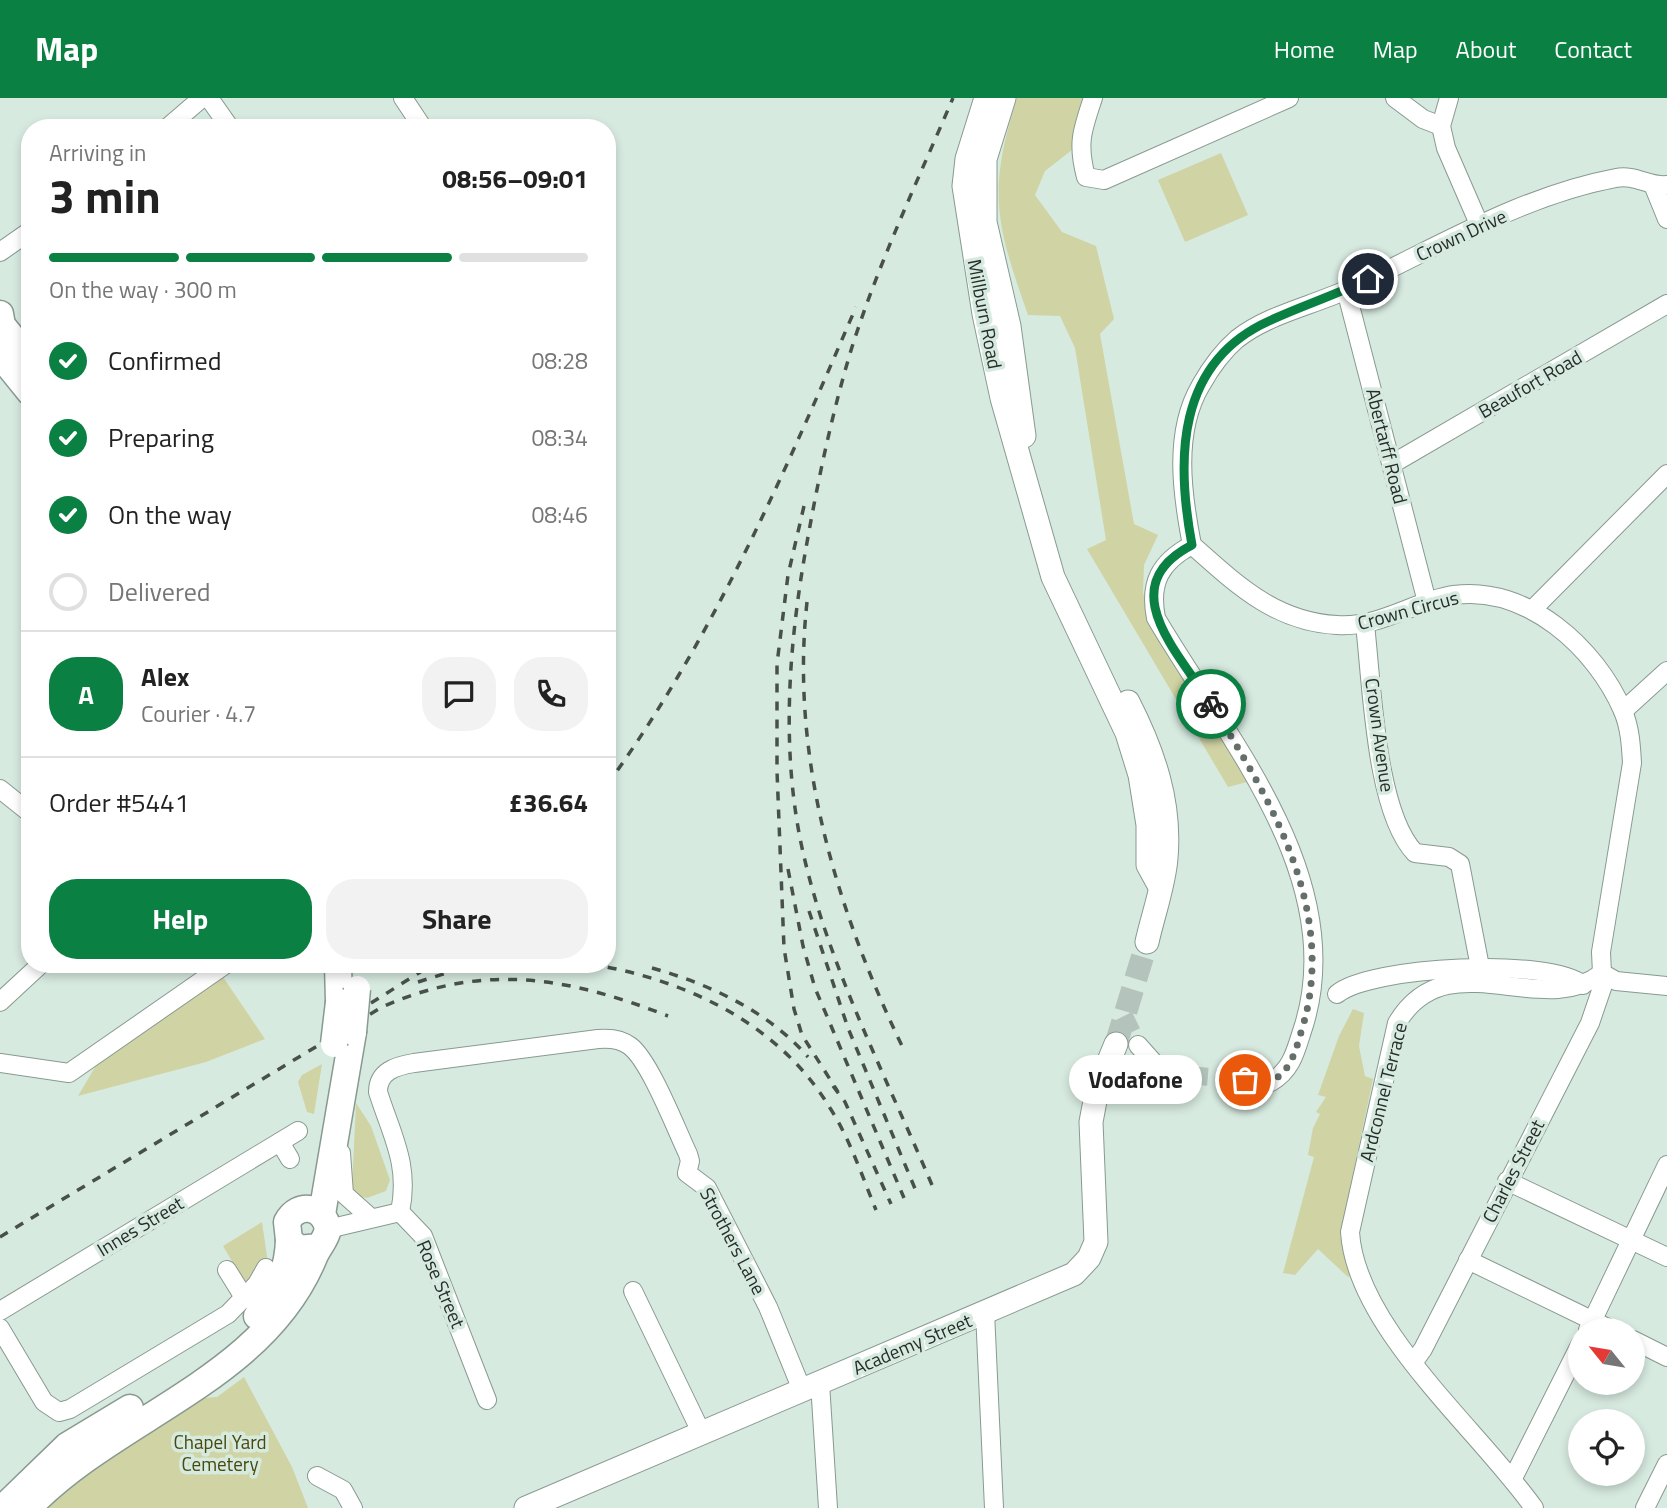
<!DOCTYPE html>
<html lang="en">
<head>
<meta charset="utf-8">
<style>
  :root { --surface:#fff; --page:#f2f2f2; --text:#222; --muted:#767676; --line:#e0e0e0; --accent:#0b8043 }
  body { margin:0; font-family:"Titillium Web",sans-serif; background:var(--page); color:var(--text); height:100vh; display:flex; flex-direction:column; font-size:26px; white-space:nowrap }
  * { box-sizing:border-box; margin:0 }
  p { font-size:23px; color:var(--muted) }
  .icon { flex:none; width:38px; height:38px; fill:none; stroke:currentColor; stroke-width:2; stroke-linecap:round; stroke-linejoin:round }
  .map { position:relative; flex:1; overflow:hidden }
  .details { position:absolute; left:21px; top:21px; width:595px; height:854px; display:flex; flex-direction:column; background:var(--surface); border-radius:28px; box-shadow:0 4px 10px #0003 }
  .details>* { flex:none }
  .needle { width:46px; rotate:300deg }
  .tools { position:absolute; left:1568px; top:1220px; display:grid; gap:14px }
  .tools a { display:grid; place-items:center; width:77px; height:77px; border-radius:50%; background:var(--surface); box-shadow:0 4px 10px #0003; font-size:35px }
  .pin { position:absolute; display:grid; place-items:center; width:60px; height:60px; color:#fff; margin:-30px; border:4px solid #fff; border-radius:50%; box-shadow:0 2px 7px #0007 }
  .courier { position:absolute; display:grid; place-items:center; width:70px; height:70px; margin:-35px; border:5px solid #0b8043; border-radius:50%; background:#fff; color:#222; box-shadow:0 2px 9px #0007 }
  .bubble { position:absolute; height:49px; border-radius:24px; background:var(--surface); box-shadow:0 4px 10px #0003; font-size:23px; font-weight:700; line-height:49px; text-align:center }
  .headline em { font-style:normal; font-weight:700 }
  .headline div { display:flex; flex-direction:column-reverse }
  .headline { display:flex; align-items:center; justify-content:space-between; height:119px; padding:0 28px }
  h1 { font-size:46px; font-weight:700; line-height:52px }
  .bar { display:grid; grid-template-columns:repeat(4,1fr); gap:10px 7px; align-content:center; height:84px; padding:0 28px }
  .bar i { height:9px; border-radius:5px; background:var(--line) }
  .bar .active { background:var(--accent) }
  .bar p { grid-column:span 4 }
  .line { display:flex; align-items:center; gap:18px; padding:0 28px; border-top:2px solid var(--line) }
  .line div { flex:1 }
  .round { display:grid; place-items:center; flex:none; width:74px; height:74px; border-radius:28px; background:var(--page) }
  ol { padding:0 28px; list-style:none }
  li { display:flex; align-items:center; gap:21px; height:77px }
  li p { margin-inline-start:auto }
  li .icon { padding:7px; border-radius:50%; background:var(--accent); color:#fff; stroke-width:4 }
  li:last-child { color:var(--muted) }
  li i { width:38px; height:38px; border:4px solid var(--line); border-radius:50% }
  .primary-button { display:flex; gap:14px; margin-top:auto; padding:14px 28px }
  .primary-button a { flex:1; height:80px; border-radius:28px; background:var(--accent); color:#fff; font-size:28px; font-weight:700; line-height:80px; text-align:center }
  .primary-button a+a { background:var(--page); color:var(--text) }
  header { display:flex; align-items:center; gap:42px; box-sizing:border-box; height:98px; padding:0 35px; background:var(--accent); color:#fff }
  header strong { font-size:33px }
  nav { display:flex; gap:38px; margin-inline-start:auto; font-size:24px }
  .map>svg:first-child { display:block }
</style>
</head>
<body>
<header>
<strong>Map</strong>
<nav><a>Home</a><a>Map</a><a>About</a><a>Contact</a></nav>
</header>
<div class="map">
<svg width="1667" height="1410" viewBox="0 0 1667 1410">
  <rect width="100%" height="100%" fill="#d7eae0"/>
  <g fill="#d0d4a4">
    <path d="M1017,0h70l-15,52 -27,21 -10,24 27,37 34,14 18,73 -14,15 34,190 24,11 -14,30 -1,28 13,36 95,152 -23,6 -141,-238 19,-9 -31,-192 -15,-32 -32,-1c-32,-91 -41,-122 -11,-217z"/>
    <polygon points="1221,55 1248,117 1185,144 1158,82"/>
    <polygon points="221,876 265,941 206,964 78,998 98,964"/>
    <polygon points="1353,911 1364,915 1359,948 1365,978 1373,981 1340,1138 1354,1176 1348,1179 1318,1151 1295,1177 1283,1175 1314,1059 1308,1057 1313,1030 1320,1016 1316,1014 1326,999 1318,997 1339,938"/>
    <polygon points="322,966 314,1016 307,1014 298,984 302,977"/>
    <polygon points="356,1005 371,1028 390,1082 386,1093 367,1100 357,1098 352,1090"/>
    <polygon points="262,1124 268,1165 245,1192 229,1169 233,1165 223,1148"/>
    <polygon points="244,1279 292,1369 308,1410 46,1410 102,1361 202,1300 217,1299"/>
  </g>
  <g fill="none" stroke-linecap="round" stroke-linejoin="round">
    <g stroke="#b4c4bc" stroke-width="18" stroke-dasharray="18 9" stroke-linecap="butt">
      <polyline points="1124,918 1138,947"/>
      <polyline points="1163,975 1245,982"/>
    </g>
    <polyline stroke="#b4c4bc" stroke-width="23" stroke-dasharray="23 11" stroke-linecap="butt" points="1116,946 1147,844"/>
    <defs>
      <g id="minor">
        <polyline points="209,0 230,30"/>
        <polyline points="403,0 423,30"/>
        <path d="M1093,0c-11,33 -16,45 -7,79l18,3 185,-82"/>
        <polyline points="1395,0 1423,21 1441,28"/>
        <polyline points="1449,0 1441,28 1446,50 1479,126"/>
        <polyline points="167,30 202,0"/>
        <polyline points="1654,89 1667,121"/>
        <polyline points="0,154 30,133"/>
        <polyline points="1346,192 1427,504"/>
        <polyline points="1392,366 1667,206"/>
        <path d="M1192,447c44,39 83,77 145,80 44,3 76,-24 117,-30 73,-10 142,53 169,116 7,17 8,34 9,52l-31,189 1,21 14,8 51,5"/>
        <path d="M1192,447c-10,-51 -19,-113 9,-160 9,-16 22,-34 36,-46 32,-25 75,-33 111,-50 87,-40 172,-93 268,-111 19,-4 33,9 51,7"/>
        <path d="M1192,447c-32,17 -43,38 -36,73 69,118 193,259 148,407 -8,24 -11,44 -33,57l-26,-2"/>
        <polyline points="1532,512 1667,376"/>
        <path d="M1365,527c7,58 10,186 50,228l34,4 11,7 20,103"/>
        <polyline points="1623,613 1667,573"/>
        <polyline points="0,691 30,715"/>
        <path d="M1337,896c33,-28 213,-37 246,-9"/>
        <polyline points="0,904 41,866"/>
        <polyline points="1138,947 1163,975"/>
        <polyline points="0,965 69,975 226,866"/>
        <polyline points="1107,967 1163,975"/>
        <polyline points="280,1044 290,1061"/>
        <polyline points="341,1055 344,1096 371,1120"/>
        <polyline points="1507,1083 1667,1159"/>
        <path d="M400,1114c10,-47 -8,-76 -22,-120 0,-21 18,-26 36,-29l184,-24c11,-1 23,0 32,7 20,15 46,83 58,108l2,7 -3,12 20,15 61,119 34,83"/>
        <polyline points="400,1114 423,1138 487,1302"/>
        <polyline points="328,1131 400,1114"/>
        <polyline points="1468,1162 1612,1232"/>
        <polyline points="227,1172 245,1201"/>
        <polyline points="633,1193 702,1336"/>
        <polyline points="0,1213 298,1033"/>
        <polyline points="985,1214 994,1410"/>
        <polyline points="0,1230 44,1304 59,1314 70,1311 228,1216 257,1186 266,1170"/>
        <polyline points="1588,1232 1667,1067"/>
        <polyline points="1633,1242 1667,1259"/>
        <polyline points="1413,1265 1423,1251 1590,925 1606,878"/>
        <polyline points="820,1285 828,1410"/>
        <polyline points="317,1378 343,1392 353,1410"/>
        <polyline points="1513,1380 1580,1247"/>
        <path d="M1534,1410c-55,-78 -178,-180 -184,-276l47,-209c50,-84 144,-2 205,-50"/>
        <polyline points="1645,1410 1667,1366"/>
      </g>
      <g id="major">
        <polyline points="986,0 967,61 964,88 984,216 1002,300 1053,479 1127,635 1140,677 1148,727 1148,767 1159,787"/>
        <polyline points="1004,0 985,61 985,124 1009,228 1024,338"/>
        <path d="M1128,604c25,49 43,100 38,156 -2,27 -13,57 -19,84"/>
        <polyline points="526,1410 1074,1176 1089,1160 1096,1144 1091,1024 1097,992 1116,946"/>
      </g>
      <g id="highway">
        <polyline points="0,216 2,227 30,262"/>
        <polyline points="0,257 30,294"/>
        <polyline points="338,866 339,904"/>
        <polyline points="322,1116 353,934"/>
        <path d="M257,1218c20,-24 31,-44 32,-76"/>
        <polyline points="3,1410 67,1348 130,1310"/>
        <path d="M28,1410c88,-92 235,-127 286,-251 4,-10 12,-17 14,-28 -4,-23 -30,-28 -41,-7l2,18 10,9 19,-2"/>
      </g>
    </defs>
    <use href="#minor" stroke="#889a90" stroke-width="20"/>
    <use href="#major" stroke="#889a90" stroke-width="25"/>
    <use href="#highway" stroke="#889a90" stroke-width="29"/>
    <use href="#minor" stroke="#fff" stroke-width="18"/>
    <use href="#major" stroke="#fff" stroke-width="23"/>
    <use href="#highway" stroke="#fff" stroke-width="26"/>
    <g stroke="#47504c" stroke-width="3.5" stroke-dasharray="9 9" stroke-linecap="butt">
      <polyline points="804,408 788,477 777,566 777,673 784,850 794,911 802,937 838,994"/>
      <path d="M807,504c-17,154 29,306 95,444"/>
      <path d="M607,687c106,-146 178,-313 249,-478"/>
      <polyline points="788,771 803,848 815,890 904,1100"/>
      <polyline points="809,813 848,930 916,1093"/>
      <path d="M590,866c94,15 189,59 240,144 20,31 32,68 46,102"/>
      <path d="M652,870c57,16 116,43 156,89"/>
      <polyline points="418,884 475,866"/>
      <polyline points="371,905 433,866"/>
      <polyline points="833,988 845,1004 891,1106"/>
      <path d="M932,1087c-47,-111 -106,-223 -131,-342 -20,-97 -12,-199 5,-295 12,-68 26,-135 46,-201 27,-85 66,-167 101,-249"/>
      <path d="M0,1139l382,-230c101,-45 186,-30 286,9"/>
    </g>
    <defs>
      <g id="highway-bridge">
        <polyline points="353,934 357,891"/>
        <polyline points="334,946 339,904"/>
      </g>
    </defs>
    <use href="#highway-bridge" stroke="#889a90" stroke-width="29" stroke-linecap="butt"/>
    <use href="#highway-bridge" stroke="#fff" stroke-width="26"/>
  </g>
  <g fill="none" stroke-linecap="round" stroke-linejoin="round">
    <path stroke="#646f6a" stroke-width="7" stroke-dasharray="0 12.6" d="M1211,606c60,96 127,208 91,325 -7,23 -10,40 -31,53l-26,-2"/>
    <path stroke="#0b8043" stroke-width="9" d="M1211,606c-32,-51 -100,-117 -19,-159 -16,-85 -16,-182 77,-224 32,-15 67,-26 99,-42"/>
  </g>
  <g text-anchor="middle" stroke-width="7" stroke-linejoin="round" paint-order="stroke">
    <g font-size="19" fill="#262d2a" stroke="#d7eae0">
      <text transform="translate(1461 137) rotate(-25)" y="7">Crown Drive</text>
      <text transform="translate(985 216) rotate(79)" y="7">Millburn Road</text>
      <text transform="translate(1530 286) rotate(-30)" y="7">Beaufort Road</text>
      <text transform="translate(1387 348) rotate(76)" y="7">Abertarff Road</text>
      <text transform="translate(1408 512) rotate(-15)" y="7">Crown Circus</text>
      <text transform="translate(1380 637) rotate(82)" y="7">Crown Avenue</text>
      <text transform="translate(1383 994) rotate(-76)" y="7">Ardconnel Terrace</text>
      <text transform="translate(1513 1073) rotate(-63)" y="7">Charles Street</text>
      <text transform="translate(140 1128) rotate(-31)" y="7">Innes Street</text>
      <text transform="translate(733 1143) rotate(62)" y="7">Strothers Lane</text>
      <text transform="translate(441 1186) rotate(67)" y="7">Rose Street</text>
      <text transform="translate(912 1246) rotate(-23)" y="7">Academy Street</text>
    </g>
    <g font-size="19" fill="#47490d" stroke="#d7eae0">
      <text x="220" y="1351">Chapel Yard<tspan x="220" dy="22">Cemetery</tspan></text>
    </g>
  </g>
</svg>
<div class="tools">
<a><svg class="needle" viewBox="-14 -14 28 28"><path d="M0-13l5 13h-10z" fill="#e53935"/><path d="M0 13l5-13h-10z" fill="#767676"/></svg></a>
<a><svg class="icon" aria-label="locate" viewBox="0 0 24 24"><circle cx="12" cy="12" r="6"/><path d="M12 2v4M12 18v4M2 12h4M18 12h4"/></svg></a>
</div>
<div class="pin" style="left:1245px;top:982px;background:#ea580c"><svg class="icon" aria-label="bag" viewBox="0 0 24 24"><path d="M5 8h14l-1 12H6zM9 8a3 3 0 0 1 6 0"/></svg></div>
<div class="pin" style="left:1368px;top:181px;background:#1f2937"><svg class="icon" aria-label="home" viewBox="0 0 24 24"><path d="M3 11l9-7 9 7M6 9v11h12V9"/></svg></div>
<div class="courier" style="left:1211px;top:606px"><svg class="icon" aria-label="bike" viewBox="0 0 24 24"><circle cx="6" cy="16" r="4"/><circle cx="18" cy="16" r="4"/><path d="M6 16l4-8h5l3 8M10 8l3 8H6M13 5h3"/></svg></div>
<div class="bubble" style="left:1069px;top:957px;width:133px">Vodafone</div>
<section class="details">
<div class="headline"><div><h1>3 min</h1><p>Arriving in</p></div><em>08:56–09:01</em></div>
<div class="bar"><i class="active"></i><i class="active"></i><i class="active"></i><i></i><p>On the way · 300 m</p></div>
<ol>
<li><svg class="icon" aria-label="check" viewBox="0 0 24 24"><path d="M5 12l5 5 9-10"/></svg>Confirmed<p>08:28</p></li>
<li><svg class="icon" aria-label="check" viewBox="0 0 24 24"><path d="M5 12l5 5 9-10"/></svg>Preparing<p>08:34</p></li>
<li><svg class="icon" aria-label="check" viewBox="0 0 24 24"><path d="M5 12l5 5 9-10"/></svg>On the way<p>08:46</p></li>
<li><i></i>Delivered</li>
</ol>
<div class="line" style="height:126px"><b class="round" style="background:var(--accent);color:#fff">A</b><div><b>Alex</b><p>Courier · 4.7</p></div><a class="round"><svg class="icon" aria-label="chat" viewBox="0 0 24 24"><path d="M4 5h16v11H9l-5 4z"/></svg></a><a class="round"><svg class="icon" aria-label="phone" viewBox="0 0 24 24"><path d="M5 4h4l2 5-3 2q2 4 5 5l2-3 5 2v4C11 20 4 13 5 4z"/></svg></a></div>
<div class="line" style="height:91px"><div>Order #5441</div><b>£36.64</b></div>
<div class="primary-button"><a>Help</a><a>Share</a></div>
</section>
</div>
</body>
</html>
